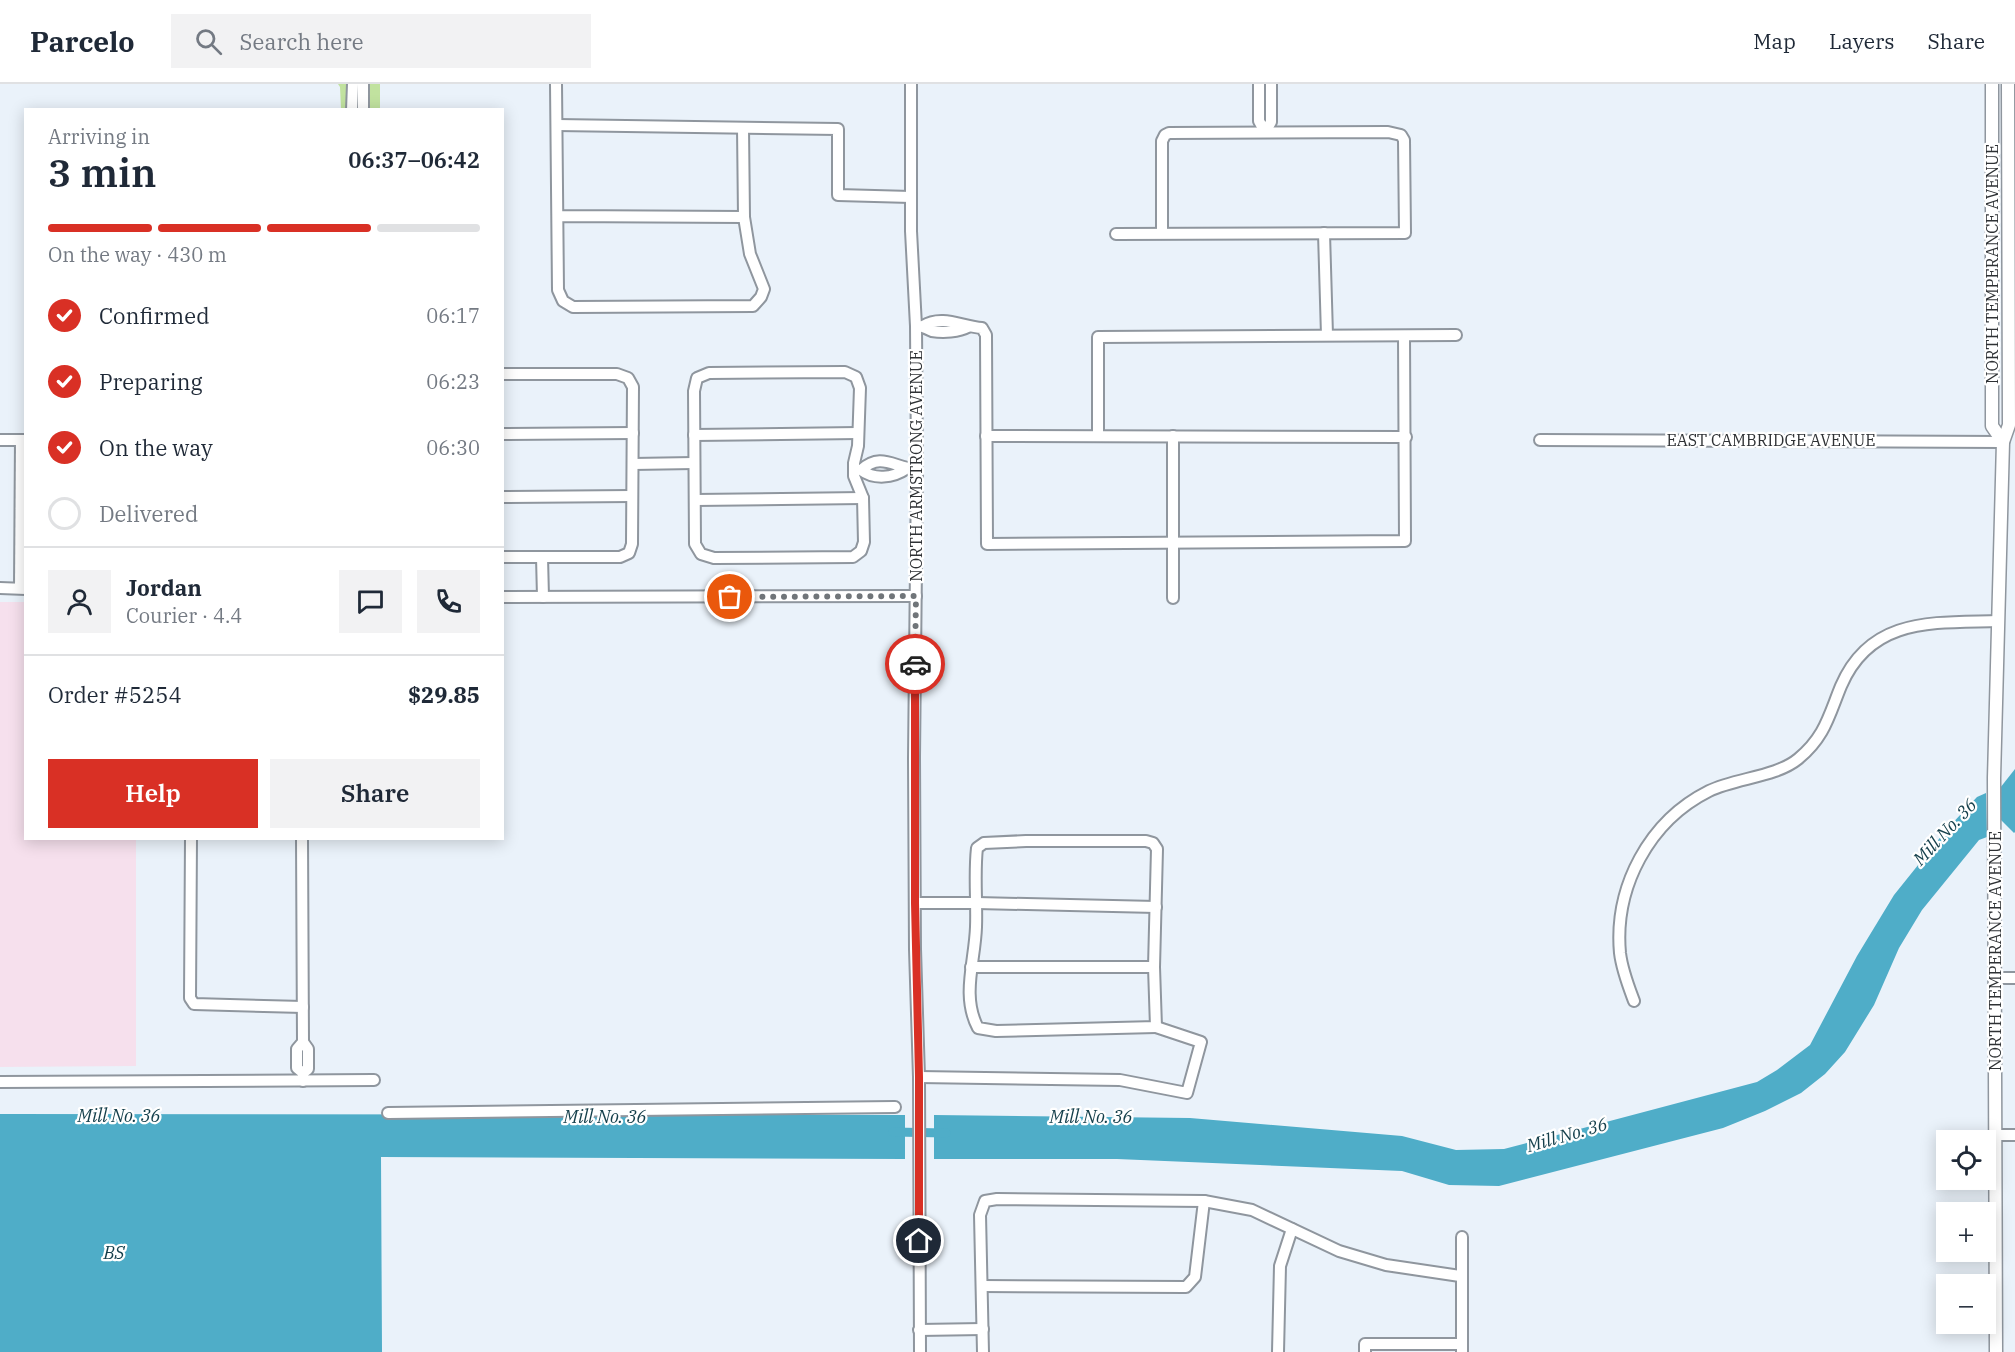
<!DOCTYPE html>
<html lang="en">
<head>
<meta charset="utf-8">
<style>
  :root { --surface:#fff; --page:#f2f2f3; --text:#1f2937; --muted:#747a83; --line:#e0e1e3; --accent:#d93025 }
  body { margin:0; font-family:"IBM Plex Serif",serif; background:var(--page); color:var(--text); height:100vh; display:flex; flex-direction:column; font-size:22px; white-space:nowrap }
  * { box-sizing:border-box; margin:0 }
  p { font-size:20px; color:var(--muted) }
  .icon { flex:none; width:33px; height:33px; fill:none; stroke:currentColor; stroke-width:2; stroke-linecap:round; stroke-linejoin:round }
  .map { position:relative; flex:1; overflow:hidden }
  .sheet { position:absolute; left:24px; top:24px; width:480px; height:732px; display:flex; flex-direction:column; background:var(--surface); border-radius:0px; box-shadow:0 3px 15px #0003 }
  .sheet>* { flex:none }
  .tools { position:absolute; left:1936px; top:1046px; display:grid; gap:12px }
  .tools a { display:grid; place-items:center; width:60px; height:60px; border-radius:0px; background:var(--surface); box-shadow:0 3px 15px #0003; font-size:30px }
  .pin { position:absolute; display:grid; place-items:center; width:51px; height:51px; color:#fff; margin:-26px; border:3px solid #fff; border-radius:50%; box-shadow:0 2px 6px #0007 }
  .courier { position:absolute; display:grid; place-items:center; width:60px; height:60px; margin:-30px; border:4px solid #d93025; border-radius:50%; background:#fff; color:#222; box-shadow:0 2px 8px #0007 }
  .overview em { font-style:normal; font-weight:600 }
  .overview div { display:flex; flex-direction:column-reverse }
  .overview { display:flex; align-items:center; justify-content:space-between; height:102px; padding:0 24px }
  h1 { font-size:39px; font-weight:600; line-height:45px }
  .bar { display:grid; grid-template-columns:repeat(4,1fr); gap:9px 6px; align-content:center; height:72px; padding:0 24px }
  .bar i { height:8px; border-radius:4px; background:var(--line) }
  .bar .selected { background:var(--accent) }
  .bar p { grid-column:span 4 }
  .line { display:flex; align-items:center; gap:15px; padding:0 24px; border-top:2px solid var(--line) }
  .line div { flex:1 }
  .round { display:grid; place-items:center; flex:none; width:63px; height:63px; border-radius:0px; background:var(--page) }
  ol { padding:0 24px; list-style:none }
  li { display:flex; align-items:center; gap:18px; height:66px }
  li p { margin-inline-start:auto }
  li .icon { padding:6px; border-radius:50%; background:var(--accent); color:#fff; stroke-width:4 }
  li:last-child { color:var(--muted) }
  li i { width:33px; height:33px; border:3px solid var(--line); border-radius:50% }
  .cta { display:flex; gap:12px; margin-top:auto; padding:12px 24px }
  .cta a { flex:1; height:69px; border-radius:0px; background:var(--accent); color:#fff; font-size:24px; font-weight:600; line-height:69px; text-align:center }
  .cta a+a { background:var(--page); color:var(--text) }
  header { display:flex; align-items:center; gap:36px; box-sizing:border-box; height:84px; padding:0 30px; background:var(--surface); border-bottom:2px solid var(--line) }
  header strong { font-size:28px }
  nav { display:flex; gap:33px; margin-inline-start:auto; font-size:21px }
  .search { width:420px; height:54px; background:var(--page); display:flex; align-items:center; gap:15px; box-sizing:border-box; padding:0 21px; border-radius:0px; color:var(--muted); font-size:22px }
  .map>svg:first-child { display:block }
</style>
</head>
<body>
<header>
<strong>Parcelo</strong>
<div class="search"><svg class="icon" aria-label="search" viewBox="0 0 24 24"><circle cx="10" cy="10" r="6"/><path d="M15 15l6 6"/></svg>Search here</div>
<nav><a>Map</a><a>Layers</a><a>Share</a></nav>
</header>
<div class="map">
<svg width="2015" height="1268" viewBox="0 0 2015 1268">
  <rect width="100%" height="100%" fill="#eaf2fa"/>
  <polygon fill="#f6e0ed" points="0,518 25,518 26,754 136,755 136,982 0,983"/>
  <g fill="#c1e29f">
    <polygon points="338,0 347,0 347,25 341,25 340,3"/>
    <polygon points="368,0 380,0 380,25 368,26"/>
  </g>
  <g fill="#4fadc8">
    <polygon points="2015,685 2015,748 2014,749 2000,735 2000,704"/>
    <polygon points="1986,709 1987,753 1979,756 1922,826 1899,864 1874,921 1845,968 1825,990 1801,1009 1765,1027 1723,1044 1499,1102 1449,1101 1402,1087 1117,1075 934,1075 934,1031 1190,1034 1402,1052 1456,1066 1504,1065 1757,998 1777,986 1810,961 1857,872 1894,811 1947,745 1977,713"/>
    <polygon points="0,1030 905,1031 905,1075 381,1073 382,1268 0,1268"/>
  </g>
  <g fill="none" stroke-linecap="round" stroke-linejoin="round">
    <polyline stroke="#4fadc8" stroke-width="9" points="893,1048 946,1049"/>
    <defs>
      <g id="minor">
        <polyline points="556,0 558,206 563,217 573,223 753,222 761,213 764,205 750,170 744,133 558,132"/>
        <polyline points="911,0 911,147 916,242 917,385 914,674 915,865 919,993 920,1268"/>
        <polyline points="1259,0 1259,37 1265,48"/>
        <polyline points="352,26 353,0"/>
        <polyline points="363,26 363,0"/>
        <polyline points="557,41 838,45 838,111 911,113"/>
        <polyline points="743,44 744,133"/>
        <polyline points="1265,48 1271,38 1271,0"/>
        <polyline points="1324,149 1327,251"/>
        <polyline points="1116,150 1405,149 1404,56 1401,51 1388,48 1169,49 1165,51 1162,57 1162,150"/>
        <path d="M917,242c7,0 9,3 15,5 11,2 27,1 36,-4"/>
        <path d="M923,242c19,-12 40,1 59,2l4,7 1,209 418,-3 -1,-205"/>
        <polygon points="845,288 856,293 860,304 858,362 854,379 854,392 863,414 864,458 861,467 853,473 714,474 701,470 695,460 694,307 697,294 709,289"/>
        <polyline points="502,290 617,290 628,294 633,303 632,460 629,469 620,473 502,473"/>
        <polyline points="502,350 633,349"/>
        <polyline points="694,351 858,349"/>
        <polyline points="986,352 1406,353"/>
        <polyline points="1098,352 1098,253 1456,251"/>
        <polyline points="0,356 25,356"/>
        <polyline points="1540,356 2003,358"/>
        <polyline points="633,380 694,379"/>
        <path d="M906,385c-13,9 -32,11 -45,1 21,-19 34,-1 56,-1"/>
        <polyline points="502,413 632,412"/>
        <polyline points="695,416 863,414"/>
        <polyline points="542,473 543,513"/>
        <polyline points="0,504 26,505"/>
        <polyline points="20,504 21,356"/>
        <polyline points="502,513 916,512"/>
        <polyline points="1173,514 1173,352"/>
        <polyline points="191,754 190,914 194,920 303,923"/>
        <polyline points="302,754 303,958 308,965 308,985 303,989 303,997"/>
        <path d="M1026,757h120l7,2 4,6 -3,118 2,60 -160,4 -18,-3c-17,-32 -3,-67 -2,-101 1,-26 -2,-53 1,-79l7,-5z"/>
        <polyline points="915,819 977,819 1156,823"/>
        <polyline points="971,883 1154,883"/>
        <polyline points="1995,894 2015,894"/>
        <path d="M1634,917c-6,-16 -12,-31 -14,-48 -6,-66 29,-132 89,-162 27,-13 67,-14 89,-32 27,-22 31,-44 43,-73 30,-70 94,-63 157,-65"/>
        <polyline points="303,989 297,984 297,965 303,958"/>
        <polyline points="919,993 1120,996 1187,1009 1201,958 1156,943"/>
        <polyline points="0,998 374,996"/>
        <polyline points="388,1029 895,1023"/>
        <polyline points="1996,1051 2015,1051"/>
        <polyline points="982,1202 1186,1203 1195,1193 1204,1117"/>
        <polyline points="919,1246 983,1245"/>
        <polyline points="983,1268 980,1131 985,1117 997,1115 1204,1117 1252,1126 1339,1167 1386,1181 1460,1192"/>
        <polyline points="1278,1268 1280,1182 1292,1145"/>
        <polyline points="1365,1268 1365,1260 1461,1260"/>
        <polyline points="1462,1268 1462,1153"/>
      </g>
      <g id="major">
        <polyline points="1992,0 1992,342 2003,358"/>
        <polyline points="1996,1268 1994,694 2003,358 2009,341 2008,0"/>
      </g>
    </defs>
    <use href="#minor" stroke="#8f969e" stroke-width="14"/>
    <use href="#major" stroke="#8f969e" stroke-width="15"/>
    <use href="#minor" stroke="#fff" stroke-width="10"/>
    <use href="#major" stroke="#fff" stroke-width="12"/>
  </g>
  <g fill="none" stroke-linecap="round" stroke-linejoin="round">
    <polyline stroke="#707579" stroke-width="6" stroke-dasharray="0 10.8" points="730,513 916,512 915,580"/>
    <polyline stroke="#d93025" stroke-width="8" points="915,580 915,819 919,993 919,1157"/>
  </g>
  <g text-anchor="middle" stroke-width="4.5" stroke-linejoin="round" paint-order="stroke">
    <g font-size="16" fill="#2e3134" stroke="#fff">
      <text transform="translate(1992 180) rotate(-90)" y="6">NORTH TEMPERANCE AVENUE</text>
      <text x="1771" y="362">EAST CAMBRIDGE AVENUE</text>
      <text transform="translate(916 382) rotate(-90)" y="6">NORTH ARMSTRONG AVENUE</text>
      <text transform="translate(1995 867) rotate(-90)" y="6">NORTH TEMPERANCE AVENUE</text>
    </g>
    <g font-size="18" font-style="italic" fill="#143f4b" stroke="#fff">
      <text transform="translate(1945 748) rotate(-47)" y="6">Mill No. 36</text>
      <text x="119" y="1038">Mill No. 36</text>
      <text x="605" y="1039">Mill No. 36</text>
      <text x="1091" y="1039">Mill No. 36</text>
      <text transform="translate(1567 1051) rotate(-16)" y="6">Mill No. 36</text>
      <text x="114" y="1175">BS</text>
    </g>
  </g>
</svg>
<div class="tools">
<a><svg class="icon" aria-label="locate" viewBox="0 0 24 24"><circle cx="12" cy="12" r="6"/><path d="M12 2v4M12 18v4M2 12h4M18 12h4"/></svg></a>
<a>+</a>
<a>−</a>
</div>
<div class="pin" style="left:730px;top:513px;background:#ea580c"><svg class="icon" aria-label="bag" viewBox="0 0 24 24"><path d="M5 8h14l-1 12H6zM9 8a3 3 0 0 1 6 0"/></svg></div>
<div class="pin" style="left:919px;top:1157px;background:#1f2937"><svg class="icon" aria-label="home" viewBox="0 0 24 24"><path d="M3 11l9-7 9 7M6 9v11h12V9"/></svg></div>
<div class="courier" style="left:915px;top:580px"><svg class="icon" aria-label="car" viewBox="0 0 24 24"><path d="M5 17H2v-5l4-1 3-4h7l3 4 3 1v5h-3M9 17h6M6 11h13"/><circle cx="7" cy="17" r="2"/><circle cx="17" cy="17" r="2"/></svg></div>
<section class="sheet">
<div class="overview"><div><h1>3 min</h1><p>Arriving in</p></div><em>06:37–06:42</em></div>
<div class="bar"><i class="selected"></i><i class="selected"></i><i class="selected"></i><i></i><p>On the way · 430 m</p></div>
<ol>
<li><svg class="icon" aria-label="check" viewBox="0 0 24 24"><path d="M5 12l5 5 9-10"/></svg>Confirmed<p>06:17</p></li>
<li><svg class="icon" aria-label="check" viewBox="0 0 24 24"><path d="M5 12l5 5 9-10"/></svg>Preparing<p>06:23</p></li>
<li><svg class="icon" aria-label="check" viewBox="0 0 24 24"><path d="M5 12l5 5 9-10"/></svg>On the way<p>06:30</p></li>
<li><i></i>Delivered</li>
</ol>
<div class="line" style="height:108px"><a class="round"><svg class="icon" aria-label="person" viewBox="0 0 24 24"><circle cx="12" cy="8" r="4"/><path d="M4 21q1-7 8-7t8 7"/></svg></a><div><b>Jordan</b><p>Courier · 4.4</p></div><a class="round"><svg class="icon" aria-label="chat" viewBox="0 0 24 24"><path d="M4 5h16v11H9l-5 4z"/></svg></a><a class="round"><svg class="icon" aria-label="phone" viewBox="0 0 24 24"><path d="M5 4h4l2 5-3 2q2 4 5 5l2-3 5 2v4C11 20 4 13 5 4z"/></svg></a></div>
<div class="line" style="height:78px"><div>Order #5254</div><b>$29.85</b></div>
<div class="cta"><a>Help</a><a>Share</a></div>
</section>
</div>
</body>
</html>
